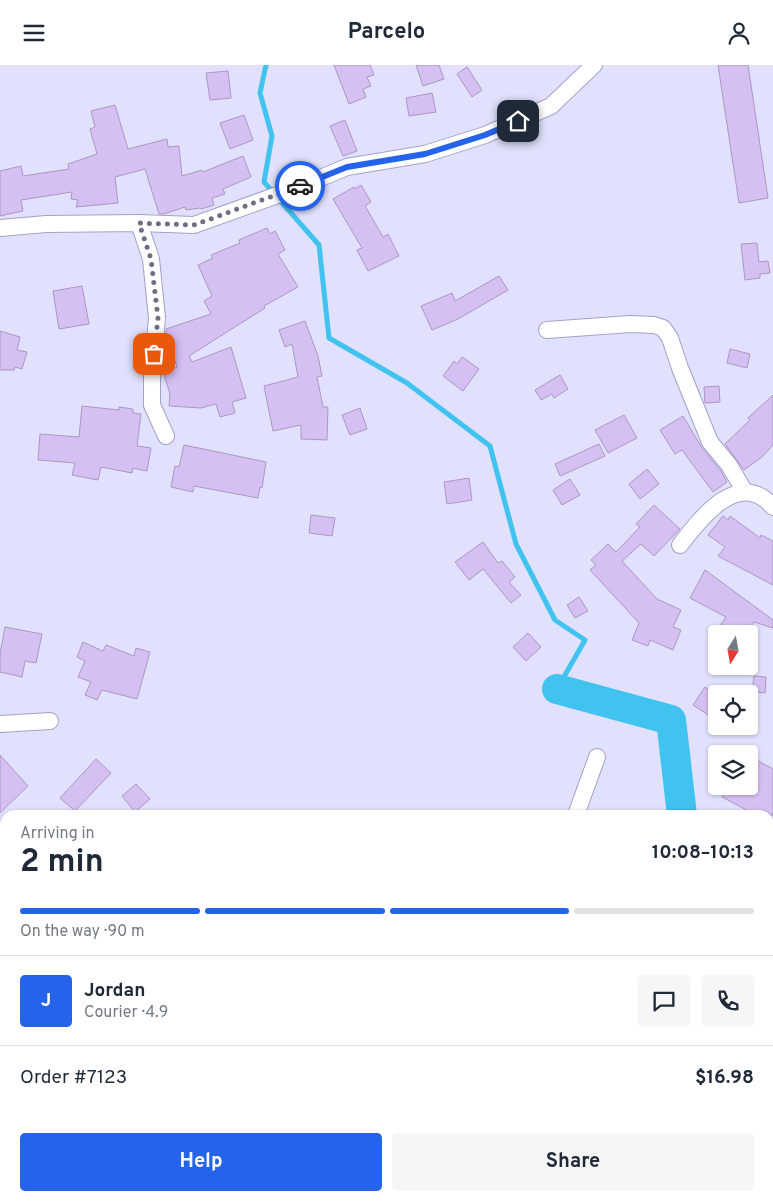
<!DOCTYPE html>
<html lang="en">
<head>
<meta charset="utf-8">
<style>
  :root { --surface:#fff; --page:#f6f6f7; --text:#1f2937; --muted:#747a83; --line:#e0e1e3; --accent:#2563eb }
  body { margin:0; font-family:Overpass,sans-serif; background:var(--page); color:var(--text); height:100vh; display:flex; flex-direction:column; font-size:19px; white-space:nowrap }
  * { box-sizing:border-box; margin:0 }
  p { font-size:16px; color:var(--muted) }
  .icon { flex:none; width:28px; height:28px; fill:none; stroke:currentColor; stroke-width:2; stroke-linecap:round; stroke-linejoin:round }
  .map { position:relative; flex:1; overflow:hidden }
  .panel { position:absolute; left:0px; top:745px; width:774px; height:391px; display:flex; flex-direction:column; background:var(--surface); border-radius:15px 15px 0 0; box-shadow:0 1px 4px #0004 }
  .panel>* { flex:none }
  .needle { width:32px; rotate:191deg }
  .controls { position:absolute; left:708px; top:560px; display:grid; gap:10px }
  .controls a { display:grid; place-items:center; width:50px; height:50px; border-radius:5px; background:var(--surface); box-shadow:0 1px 4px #0004; font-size:25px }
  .pin { position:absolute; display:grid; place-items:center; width:42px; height:42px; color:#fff; margin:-21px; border-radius:10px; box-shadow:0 2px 8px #0006 }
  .courier { position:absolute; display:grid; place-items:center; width:50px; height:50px; margin:-25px; border:4px solid #2563eb; border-radius:50%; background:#fff; color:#222; box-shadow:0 1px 6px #0007 }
  .summary em { font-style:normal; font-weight:700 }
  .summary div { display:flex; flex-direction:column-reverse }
  .summary { display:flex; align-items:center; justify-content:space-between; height:85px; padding:0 20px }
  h1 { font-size:32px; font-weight:700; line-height:38px }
  .bar { display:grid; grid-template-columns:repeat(4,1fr); gap:8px 5px; align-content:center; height:60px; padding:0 20px }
  .bar i { height:6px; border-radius:4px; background:var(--line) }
  .bar .on { background:var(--accent) }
  .bar p { grid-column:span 4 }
  .line { display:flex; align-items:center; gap:12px; padding:0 20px; border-top:1px solid var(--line) }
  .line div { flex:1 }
  .round { display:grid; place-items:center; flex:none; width:52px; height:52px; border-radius:5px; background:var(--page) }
  .cta { display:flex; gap:10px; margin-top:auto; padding:10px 20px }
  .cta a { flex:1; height:58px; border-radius:5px; background:var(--accent); color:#fff; font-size:20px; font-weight:700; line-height:58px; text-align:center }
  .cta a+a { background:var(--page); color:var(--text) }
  header { display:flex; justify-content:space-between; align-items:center; height:65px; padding:0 20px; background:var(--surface); font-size:22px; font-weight:700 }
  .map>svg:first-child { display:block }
</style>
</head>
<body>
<header><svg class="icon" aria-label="menu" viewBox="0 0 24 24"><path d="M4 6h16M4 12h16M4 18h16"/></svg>Parcelo<svg class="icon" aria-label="person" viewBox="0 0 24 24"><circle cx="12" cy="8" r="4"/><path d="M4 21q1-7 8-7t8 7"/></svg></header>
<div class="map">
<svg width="773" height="1136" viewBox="0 0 773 1136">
  <rect width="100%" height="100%" fill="#e1e1fd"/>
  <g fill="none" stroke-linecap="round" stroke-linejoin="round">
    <polyline stroke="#40c3ee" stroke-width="5" points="266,0 260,28 272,71 264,117 319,180 329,273 407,318 490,381 516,479 555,555 585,575 557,624"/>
    <g stroke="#40c3ee" stroke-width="30">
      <polyline points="557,624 671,655 682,750"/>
      <polyline points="769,820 773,820"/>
    </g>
  </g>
  <g fill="#d6bff3" stroke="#aa98c1">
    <polygon points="334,0 370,0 374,10 367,12 371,21 363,24 366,32 349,39"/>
    <polygon points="416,0 439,0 444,14 423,21"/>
    <polygon points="718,0 748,0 768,133 739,138"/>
    <polygon points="467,2 482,25 472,32 457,9"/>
    <polygon points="228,6 231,33 210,35 206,8"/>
    <polygon points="432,28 436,47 409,51 406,33"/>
    <polygon points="115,40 128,84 167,74 168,82 179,81 182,111 202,105 203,107 243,91 251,112 223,124 225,129 212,133 214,140 201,144 200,143 186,145 185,142 164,149 159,149 145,104 115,112 118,138 76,142 78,135 71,134 72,127 21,135 23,146 0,151 0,106 21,101 23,111 69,104 68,99 97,89 90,64 95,62 91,46"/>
    <polygon points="244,50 253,75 230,84 220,58"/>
    <polygon points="345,55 357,86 343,91 330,61"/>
    <polygon points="361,120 371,137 365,141 383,172 388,169 399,191 368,206 357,185 362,183 333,134 354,122 355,124"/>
    <polygon points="267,163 270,169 275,166 285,185 278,189 298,222 264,241 265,243 189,291 192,297 231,282 246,333 232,337 235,348 220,352 216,339 201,343 169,341 170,329 163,306 177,302 166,268 166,264 211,249 204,236 212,231 198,200 213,193 211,190 240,178 239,175"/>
    <polygon points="757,178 759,197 768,196 770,208 760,209 760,213 745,215 741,179"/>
    <polygon points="499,211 508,225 458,254 432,265 421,241 452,228 455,236"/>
    <polygon points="82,221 89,259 59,264 53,226"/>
    <polygon points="305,256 318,291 322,311 317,312 323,342 328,342 327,375 301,374 301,360 273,366 264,321 298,312 292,279 285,282 279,265"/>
    <polygon points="0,266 20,272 17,285 27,287 22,304 15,302 14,305 0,305"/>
    <polygon points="730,284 750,289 747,303 727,298"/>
    <polygon points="462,292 479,304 463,326 443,311 454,296 457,299"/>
    <polygon points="560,310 568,324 554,333 552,329 541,335 535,325"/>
    <polygon points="719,321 720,337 705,338 704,322"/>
    <polygon points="773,330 773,380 762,392 744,405 725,379 750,355 748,353"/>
    <polygon points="82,341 119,345 119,342 133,344 133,348 141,349 137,381 151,383 147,406 133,403 132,408 101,402 98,415 72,410 75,398 38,395 40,369 79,372"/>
    <polygon points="360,343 367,364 350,370 342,350"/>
    <polygon points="624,350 637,373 608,388 595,365"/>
    <polygon points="683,351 702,383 721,406 727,417 713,427 682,385 675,389 660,365"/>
    <polygon points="599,379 605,391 560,411 555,399"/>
    <polygon points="184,380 266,397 262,423 260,422 258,433 194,421 193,427 171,422 175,401 179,402"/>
    <polygon points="647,404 659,419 640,434 629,419"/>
    <polygon points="469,413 472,435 447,439 444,417"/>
    <polygon points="570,414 580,430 562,440 553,425"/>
    <polygon points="654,440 680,464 654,491 641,479 622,496 657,534 681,545 673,562 681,565 673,585 650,575 648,581 632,575 639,558 590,505 596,500 591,495 608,479 616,487 640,462 636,459"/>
    <polygon points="311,450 335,453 332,471 309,468"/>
    <polygon points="723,451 728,455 730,451 760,473 761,470 773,476 773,520 718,491 725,482 708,470"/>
    <polygon points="483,477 498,498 502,496 515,512 509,517 521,530 511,538 483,504 469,515 455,497"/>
    <polygon points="705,505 773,555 773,563 754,557 748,565 741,560 735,569 714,569 726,552 690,533"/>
    <polygon points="579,532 588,546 575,553 567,540"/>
    <polygon points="5,562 42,569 36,598 25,596 22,612 0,607 0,589"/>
    <polygon points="528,568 541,582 526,596 513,582"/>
    <polygon points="83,577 103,586 106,580 134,591 136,583 150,587 137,634 102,625 97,635 85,630 91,617 78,612 85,596 77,592"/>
    <polygon points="754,611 766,612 765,628 752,627"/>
    <polygon points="705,622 716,629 716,655 693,640"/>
    <polygon points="0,690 28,721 0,748"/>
    <polygon points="749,691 773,704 773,750 756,750 722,732 728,721 749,721"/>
    <polygon points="96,694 111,708 75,746 60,733"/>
    <polygon points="136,719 150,734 135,747 122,731"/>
  </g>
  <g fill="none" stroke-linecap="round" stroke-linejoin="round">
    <defs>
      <g id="street">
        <polyline points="139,158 151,194 157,253 152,306 152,340 166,371"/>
        <polyline points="0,163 46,159 139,158 194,160 294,124 347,102 425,89 485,70 551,41 594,0"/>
        <polyline points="547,265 630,259 654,260 663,263 670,273 680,303 710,377 729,400 745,427"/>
        <path d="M680,480c20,-26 59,-78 93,-38"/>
        <polyline points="0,659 50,656"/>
        <polyline points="576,750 597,692"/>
        <polyline points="0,851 5,854"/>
        <polyline points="386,1131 391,1136"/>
        <polyline points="425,1136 428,1131"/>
      </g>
    </defs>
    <use href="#street" stroke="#a1a1cc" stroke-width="18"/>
    <use href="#street" stroke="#fff" stroke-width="16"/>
  </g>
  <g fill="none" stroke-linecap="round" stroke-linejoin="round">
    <polyline stroke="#6f6f84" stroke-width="5" stroke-dasharray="0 9" points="154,289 158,253 151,194 139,158 194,160 300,121"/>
    <polyline stroke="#2563eb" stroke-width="6" points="300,121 347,102 425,89 485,70 518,56"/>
  </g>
</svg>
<div class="controls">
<a><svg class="needle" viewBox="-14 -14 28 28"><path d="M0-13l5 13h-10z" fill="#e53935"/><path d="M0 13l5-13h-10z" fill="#747a83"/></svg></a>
<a><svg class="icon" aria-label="locate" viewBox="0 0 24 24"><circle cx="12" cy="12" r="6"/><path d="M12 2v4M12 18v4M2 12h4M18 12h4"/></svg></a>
<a><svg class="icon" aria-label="layers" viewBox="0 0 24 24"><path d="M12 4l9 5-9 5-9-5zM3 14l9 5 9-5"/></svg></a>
</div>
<div class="pin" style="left:154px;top:289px;background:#ea580c"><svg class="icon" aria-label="bag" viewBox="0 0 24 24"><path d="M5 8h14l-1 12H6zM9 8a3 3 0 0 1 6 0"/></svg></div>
<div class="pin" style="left:518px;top:56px;background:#1f2937"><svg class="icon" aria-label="home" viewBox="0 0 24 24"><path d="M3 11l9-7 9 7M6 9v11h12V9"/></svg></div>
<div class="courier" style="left:300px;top:121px"><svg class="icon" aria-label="car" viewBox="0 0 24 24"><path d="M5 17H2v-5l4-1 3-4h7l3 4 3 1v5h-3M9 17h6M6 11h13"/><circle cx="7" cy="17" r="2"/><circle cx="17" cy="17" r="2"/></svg></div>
<section class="panel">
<div class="summary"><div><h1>2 min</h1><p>Arriving in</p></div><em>10:08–10:13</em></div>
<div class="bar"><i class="on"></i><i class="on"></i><i class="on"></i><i></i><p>On the way · 90 m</p></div>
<div class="line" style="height:90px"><b class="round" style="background:var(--accent);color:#fff">J</b><div><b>Jordan</b><p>Courier · 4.9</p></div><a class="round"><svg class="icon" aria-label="chat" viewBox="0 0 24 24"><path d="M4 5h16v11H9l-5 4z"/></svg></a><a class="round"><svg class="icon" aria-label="phone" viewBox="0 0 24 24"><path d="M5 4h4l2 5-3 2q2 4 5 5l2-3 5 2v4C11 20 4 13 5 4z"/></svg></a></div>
<div class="line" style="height:65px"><div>Order #7123</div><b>$16.98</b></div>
<div class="cta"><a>Help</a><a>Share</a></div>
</section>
</div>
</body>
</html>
